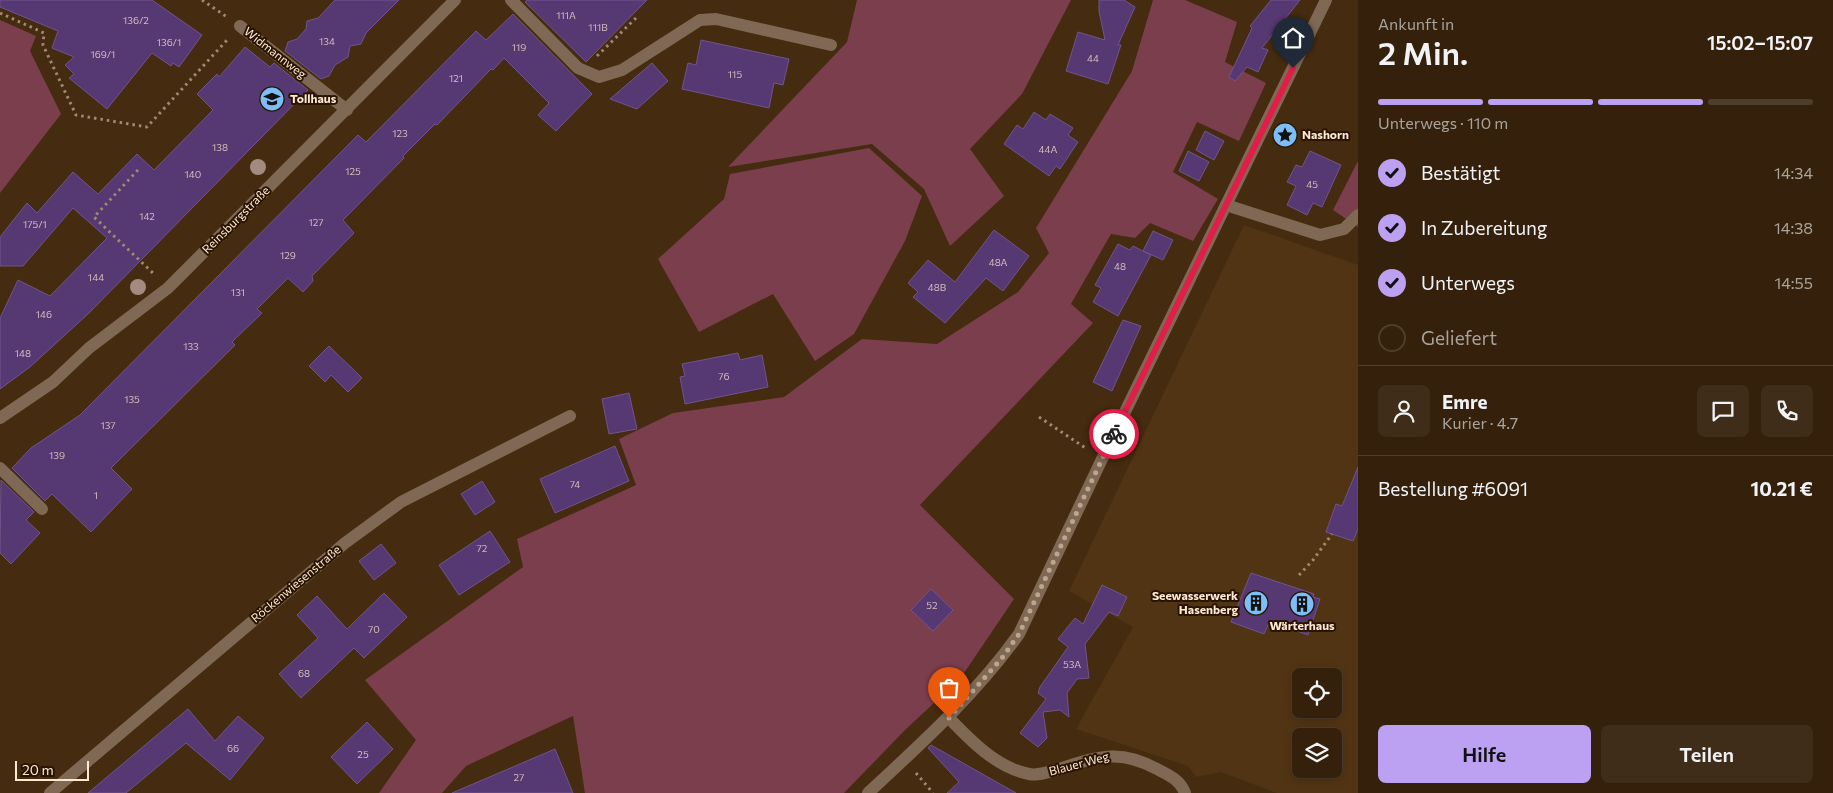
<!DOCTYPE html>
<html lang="de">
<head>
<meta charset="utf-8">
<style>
  :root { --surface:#34200b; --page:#3f2d19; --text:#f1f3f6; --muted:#a9a39d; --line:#4e3e2c; --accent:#bca0f2 }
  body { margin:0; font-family:Commissioner,sans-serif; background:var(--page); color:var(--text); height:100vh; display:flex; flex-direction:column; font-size:19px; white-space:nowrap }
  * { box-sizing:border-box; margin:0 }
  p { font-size:16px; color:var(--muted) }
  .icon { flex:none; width:28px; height:28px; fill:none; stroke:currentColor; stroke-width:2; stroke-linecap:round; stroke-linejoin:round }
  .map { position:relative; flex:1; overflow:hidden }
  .side { display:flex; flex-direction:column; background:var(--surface); width:475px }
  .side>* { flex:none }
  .tools { position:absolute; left:1292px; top:668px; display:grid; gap:10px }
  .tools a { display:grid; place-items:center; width:50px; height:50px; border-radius:8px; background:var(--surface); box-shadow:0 2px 8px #0003,0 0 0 1px var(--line); font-size:25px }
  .scale { position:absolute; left:15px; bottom:12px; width:74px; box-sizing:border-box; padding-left:5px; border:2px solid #ffe8d3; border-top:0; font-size:14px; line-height:18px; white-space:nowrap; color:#ffe8d3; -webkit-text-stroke:4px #281401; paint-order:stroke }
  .pin { position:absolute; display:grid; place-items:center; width:42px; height:42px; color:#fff; margin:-51px -21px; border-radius:50% 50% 50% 0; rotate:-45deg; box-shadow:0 0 5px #0007 }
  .pin .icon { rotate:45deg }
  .courier { position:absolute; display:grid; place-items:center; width:50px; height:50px; margin:-25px; border:4px solid #e11d48; border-radius:50%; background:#fff; color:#222; box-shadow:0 1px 6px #0007 }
  .summary em { font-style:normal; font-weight:600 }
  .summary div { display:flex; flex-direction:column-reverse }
  .summary { display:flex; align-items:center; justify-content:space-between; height:85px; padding:0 20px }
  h1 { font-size:32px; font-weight:600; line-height:38px }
  .bar { display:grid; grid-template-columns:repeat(4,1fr); gap:8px 5px; align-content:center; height:60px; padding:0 20px }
  .bar i { height:6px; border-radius:4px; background:var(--line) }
  .bar .active { background:var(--accent) }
  .bar p { grid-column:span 4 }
  .line { display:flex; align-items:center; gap:12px; padding:0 20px; border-top:1px solid var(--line) }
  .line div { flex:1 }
  .round { display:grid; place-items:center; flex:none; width:52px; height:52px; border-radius:8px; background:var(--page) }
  ol { padding:0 20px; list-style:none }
  li { display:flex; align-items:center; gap:15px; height:55px }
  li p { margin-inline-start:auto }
  li .icon { padding:5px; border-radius:50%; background:var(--accent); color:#111; stroke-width:4 }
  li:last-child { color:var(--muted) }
  li i { width:28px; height:28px; border:2px solid var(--line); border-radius:50% }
  .primary-button { display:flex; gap:10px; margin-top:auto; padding:10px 20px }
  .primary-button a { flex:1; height:58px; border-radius:8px; background:var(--accent); color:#111; font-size:20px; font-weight:600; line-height:58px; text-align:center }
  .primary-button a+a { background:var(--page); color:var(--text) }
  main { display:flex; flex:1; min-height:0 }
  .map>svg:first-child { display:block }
</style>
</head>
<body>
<main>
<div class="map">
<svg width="1358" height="793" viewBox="0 0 1358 793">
  <rect width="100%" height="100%" fill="#452b0f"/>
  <path fill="#513414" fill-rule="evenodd" d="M1244,225l114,40v528h-81l-56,-21 -25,5 -8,-11 -112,-37 57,-102 -64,-36zM1301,676h33v33h-33zM1301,736h33v33h-33z"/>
  <g fill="#7b3e4d">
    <polygon points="857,0 1071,0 1022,94 970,149 1004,196 950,246 924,189 872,144 728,167 847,42"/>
    <polygon points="1153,0 1185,0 1237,22 1225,62 1266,83 1239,141 1197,122 1173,172 1218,199 1193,241 1150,223 1135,238 1111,234 1071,304 1093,323 920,505 1014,599 960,679 906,729 844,793 585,793 573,716 466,766 442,793 379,793 416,740 365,680 523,567 517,539 636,485 619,439 673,413 784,397 862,339 937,344 1018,292 1049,253 1036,228 1132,71"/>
    <polygon points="0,20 36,36 30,51 61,114 0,193"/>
    <polygon points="869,148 922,196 905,241 854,334 815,361 773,294 699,332 658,259 724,199 730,174"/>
    <polygon points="1358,161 1358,227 1333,210"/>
  </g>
  <g fill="#563872" stroke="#70548d">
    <polygon points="0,0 152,0 202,35 179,67 173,63 171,66 152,53 107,109 69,78 74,74 65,65 74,57 52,48 58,31 0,7"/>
    <polygon points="335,0 399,0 366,33 361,44 350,46 348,57 335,65 329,76 321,79 285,51 288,42 297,39 306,29 307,21 318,18"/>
    <polygon points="527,0 647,0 586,62 525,2"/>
    <polygon points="1099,0 1124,0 1135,7 1118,45 1121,45 1108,84 1066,71 1078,32 1105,40 1099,11"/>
    <polygon points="1271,0 1300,0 1262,48 1268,50 1258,72 1247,67 1235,81 1229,77 1252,28 1250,26"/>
    <polygon points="513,14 592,94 556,131 538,115 549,103 504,58 493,70 491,69 437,125 435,124 403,156 404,158 343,220 354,233 312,276 313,281 303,292 288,278 257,309 262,313 232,342 235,345 111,468 132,489 91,532 52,494 45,501 12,468 31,448 80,415 358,135 366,142 476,31 486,40"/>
    <polygon points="701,40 789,59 783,85 774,83 769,108 682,89 688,63 696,65"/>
    <polygon points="245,47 270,67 274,63 308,90 89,313 30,367 0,389 0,318 18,280 50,296 107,238 73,208 23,266 0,266 0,237 27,203 37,213 73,172 98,194 137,154 154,170 213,110 197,94 217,74 219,77"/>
    <polygon points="652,63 668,81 637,109 610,99"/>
    <polygon points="1034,112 1046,120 1050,114 1073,128 1068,135 1078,142 1060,169 1056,166 1049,176 1004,144 1017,125 1023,129"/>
    <polygon points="1205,131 1224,141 1214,160 1196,150"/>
    <polygon points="1188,151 1209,162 1199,181 1179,171"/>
    <polygon points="1310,151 1341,165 1322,207 1313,203 1307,215 1287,205 1296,186 1287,182 1296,165 1302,167"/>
    <polygon points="994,230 1029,256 1003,291 986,278 945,323 913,297 918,292 908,283 928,260 955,282"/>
    <polygon points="1153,231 1173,240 1163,260 1143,251 1151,255 1118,316 1093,302 1101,288 1095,285 1118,244 1130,250 1133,246 1143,251"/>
    <polygon points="1123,320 1141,326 1112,391 1093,382"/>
    <polygon points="329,346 362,378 348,392 331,375 325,382 309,366"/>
    <polygon points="738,353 740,360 762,355 768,387 685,404 680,377 685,376 682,364"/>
    <polygon points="629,393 637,429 609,434 602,399"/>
    <polygon points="615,446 629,481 555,513 540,479"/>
    <polygon points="1358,467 1358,529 1353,541 1326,532 1336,504 1342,506"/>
    <polygon points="1,480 34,512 26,520 40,533 11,564 0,553"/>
    <polygon points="482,481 495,502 475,515 461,494"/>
    <polygon points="490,531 510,562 459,595 439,565"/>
    <polygon points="381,544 396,563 374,580 359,561"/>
    <polygon points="1251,573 1314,594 1313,597 1320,599 1308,635 1270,621 1264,634 1231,622"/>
    <polygon points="1102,585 1127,597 1118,616 1109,612 1085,644 1089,678 1077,679 1067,693 1069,717 1060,710 1043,712 1047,738 1038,747 1020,733 1046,699 1038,693 1040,687 1068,647 1058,639 1075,618 1083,624"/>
    <polygon points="931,589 953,610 933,631 911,610"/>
    <polygon points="384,593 407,617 364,658 354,648 301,698 279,674 318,638 297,615 317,596 347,629"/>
    <polygon points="188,709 215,741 238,716 264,738 230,780 186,743 126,793 88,793"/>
    <polygon points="367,722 393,749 357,784 331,757"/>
    <polygon points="931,745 1016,793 947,793 959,782 928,748"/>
    <polygon points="555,749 573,793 452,793"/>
  </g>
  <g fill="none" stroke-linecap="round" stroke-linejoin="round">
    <g stroke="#a28971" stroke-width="3" stroke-dasharray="2.5 4" stroke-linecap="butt">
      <polyline points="202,0 227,17"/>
      <polyline points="0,13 44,33 43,45 76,115 147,127 228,39"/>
      <polyline points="597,56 637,17"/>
      <polyline points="138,170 94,217 155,275"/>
      <polyline points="1039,417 1087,449"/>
      <polyline points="1299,575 1313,560 1332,534"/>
      <polyline points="1309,732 1323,736"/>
      <polyline points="916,773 933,793"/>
    </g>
    <g stroke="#7f6954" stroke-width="12">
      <polyline points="511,0 578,68 599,77 622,70 700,20 716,19 831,45"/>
      <polyline points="1226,205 1320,235 1344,229 1358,215"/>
      <polyline points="0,468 42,509"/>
    </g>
    <g stroke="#7f6954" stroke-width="12">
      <polyline points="240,26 347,110"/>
      <path d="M949,718c21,22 48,50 80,56 10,2 20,-2 30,-5 38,-12 60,-21 98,0 12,6 23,11 28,24"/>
      <polyline points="50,793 345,543 401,502 570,416"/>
      <path d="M868,793c54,-50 108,-99 151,-159l83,-175 224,-459"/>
    </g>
    <polyline stroke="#7f6954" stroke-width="12" points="0,418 53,382 89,348 168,288 455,0"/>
  </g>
  <g fill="#a48b80">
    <circle cx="258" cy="167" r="8"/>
    <circle cx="138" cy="287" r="8"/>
  </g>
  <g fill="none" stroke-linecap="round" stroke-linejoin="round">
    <polyline stroke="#bea68e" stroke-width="5" stroke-dasharray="0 9" points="949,718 1002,658 1019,634 1114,434"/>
    <polyline stroke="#e11d48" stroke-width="6" points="1114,434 1293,68"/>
  </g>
  <defs>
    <symbol id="school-disc" viewBox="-11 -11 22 22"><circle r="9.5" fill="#7bbef8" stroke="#281401"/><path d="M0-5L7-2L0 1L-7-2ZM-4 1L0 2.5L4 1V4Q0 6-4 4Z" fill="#111"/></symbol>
    <symbol id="sight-disc" viewBox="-11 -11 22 22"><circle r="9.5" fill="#7bbef8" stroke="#281401"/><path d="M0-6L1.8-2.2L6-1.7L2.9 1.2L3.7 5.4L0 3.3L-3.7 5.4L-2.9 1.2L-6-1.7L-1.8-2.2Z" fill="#111"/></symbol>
    <symbol id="building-disc" viewBox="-11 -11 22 22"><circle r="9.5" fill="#7bbef8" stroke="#281401"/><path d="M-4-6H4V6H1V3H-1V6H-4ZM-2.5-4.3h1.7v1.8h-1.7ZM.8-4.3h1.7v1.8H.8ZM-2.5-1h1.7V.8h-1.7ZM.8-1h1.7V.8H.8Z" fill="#111"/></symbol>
  </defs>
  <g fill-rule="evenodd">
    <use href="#school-disc" x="258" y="85" width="28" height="28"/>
    <use href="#sight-disc" x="1271" y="121" width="28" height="28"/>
    <use href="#building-disc" x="1242" y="589" width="28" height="28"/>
    <use href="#building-disc" x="1288" y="590" width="28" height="28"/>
  </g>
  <g text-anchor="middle" stroke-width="4" stroke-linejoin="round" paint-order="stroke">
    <g font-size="10" fill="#d5bcbb">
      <text x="566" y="19">111A</text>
      <text x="136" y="24">136/2</text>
      <text x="598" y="31">111B</text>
      <text x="327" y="45">134</text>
      <text x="169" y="46">136/1</text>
      <text x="519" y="51">119</text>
      <text x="103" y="58">169/1</text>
      <text x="1093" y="62">44</text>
      <text x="735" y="78">115</text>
      <text x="456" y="82">121</text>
      <text x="400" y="137">123</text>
      <text x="220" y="151">138</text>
      <text x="1048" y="153">44A</text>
      <text x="353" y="175">125</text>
      <text x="193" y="178">140</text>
      <text x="1312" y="188">45</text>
      <text x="147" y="220">142</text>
      <text x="316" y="226">127</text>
      <text x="35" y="228">175/1</text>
      <text x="288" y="259">129</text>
      <text x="998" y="266">48A</text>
      <text x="1120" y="270">48</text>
      <text x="96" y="281">144</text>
      <text x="937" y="291">48B</text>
      <text x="238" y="296">131</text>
      <text x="44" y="318">146</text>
      <text x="191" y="350">133</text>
      <text x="23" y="357">148</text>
      <text x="724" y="380">76</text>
      <text x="132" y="403">135</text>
      <text x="108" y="429">137</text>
      <text x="57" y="459">139</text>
      <text x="575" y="488">74</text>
      <text x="96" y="499">1</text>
      <text x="482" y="552">72</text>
      <text x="932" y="609">52</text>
      <text x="374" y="633">70</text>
      <text x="1072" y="668">53A</text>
      <text x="304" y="677">68</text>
      <text x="233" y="752">66</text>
      <text x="363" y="758">25</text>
      <text x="519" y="781">27</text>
    </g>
    <g font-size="12" fill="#ffe8d3" stroke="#281401">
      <text transform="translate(275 53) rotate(38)" y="4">Widmannweg</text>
      <text transform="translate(236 220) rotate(-45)" y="4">Reinsburgstraße</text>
      <text transform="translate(296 584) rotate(-40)" y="4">Röckenwiesenstraße</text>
      <text transform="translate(1079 764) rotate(-15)" y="4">Blauer Weg</text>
    </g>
    <g font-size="12" font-weight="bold" fill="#ffe8d3" stroke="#281401" text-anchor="start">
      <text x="290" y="103">Tollhaus</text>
      <text x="1302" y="139">Nashorn</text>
      <text x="1238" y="600" text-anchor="end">Seewasserwerk<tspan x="1238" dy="14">Hasenberg</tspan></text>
      <text x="1302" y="630" text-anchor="middle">Wärterhaus</text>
    </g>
  </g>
</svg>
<div class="tools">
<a><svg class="icon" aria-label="locate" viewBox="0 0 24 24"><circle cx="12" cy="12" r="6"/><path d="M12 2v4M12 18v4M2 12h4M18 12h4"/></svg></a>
<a><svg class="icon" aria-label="layers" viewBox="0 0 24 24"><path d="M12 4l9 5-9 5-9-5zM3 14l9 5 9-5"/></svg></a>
</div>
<div class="scale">20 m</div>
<div class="pin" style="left:949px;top:718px;background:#ea580c"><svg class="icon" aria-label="bag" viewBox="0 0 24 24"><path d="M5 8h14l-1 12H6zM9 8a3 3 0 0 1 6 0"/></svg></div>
<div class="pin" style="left:1293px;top:68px;background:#1f2937"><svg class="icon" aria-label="home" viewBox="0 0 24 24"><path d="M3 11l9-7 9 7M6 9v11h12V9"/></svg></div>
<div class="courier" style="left:1114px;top:434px"><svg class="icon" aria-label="bike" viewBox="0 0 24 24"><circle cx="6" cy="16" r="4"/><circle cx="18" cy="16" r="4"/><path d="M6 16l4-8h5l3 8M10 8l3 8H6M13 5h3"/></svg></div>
</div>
<section class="side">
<div class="summary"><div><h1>2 Min.</h1><p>Ankunft in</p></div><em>15:02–15:07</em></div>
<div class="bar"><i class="active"></i><i class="active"></i><i class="active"></i><i></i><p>Unterwegs · 110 m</p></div>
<ol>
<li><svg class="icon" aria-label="check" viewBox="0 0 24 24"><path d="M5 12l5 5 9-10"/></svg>Bestätigt<p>14:34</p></li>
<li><svg class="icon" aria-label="check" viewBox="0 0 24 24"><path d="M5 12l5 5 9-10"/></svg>In Zubereitung<p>14:38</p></li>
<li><svg class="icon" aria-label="check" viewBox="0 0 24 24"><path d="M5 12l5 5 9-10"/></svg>Unterwegs<p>14:55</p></li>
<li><i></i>Geliefert</li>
</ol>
<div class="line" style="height:90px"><a class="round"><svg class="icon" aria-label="person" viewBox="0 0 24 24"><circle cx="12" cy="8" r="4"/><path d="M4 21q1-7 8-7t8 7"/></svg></a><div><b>Emre</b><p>Kurier · 4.7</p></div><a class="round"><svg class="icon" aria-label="chat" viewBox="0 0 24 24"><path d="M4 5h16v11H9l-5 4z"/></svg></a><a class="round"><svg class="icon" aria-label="phone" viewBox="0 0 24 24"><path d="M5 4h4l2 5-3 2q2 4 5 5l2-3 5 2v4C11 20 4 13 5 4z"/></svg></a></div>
<div class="line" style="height:65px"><div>Bestellung #6091</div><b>10.21 €</b></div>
<div class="primary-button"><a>Hilfe</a><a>Teilen</a></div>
</section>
</main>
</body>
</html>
